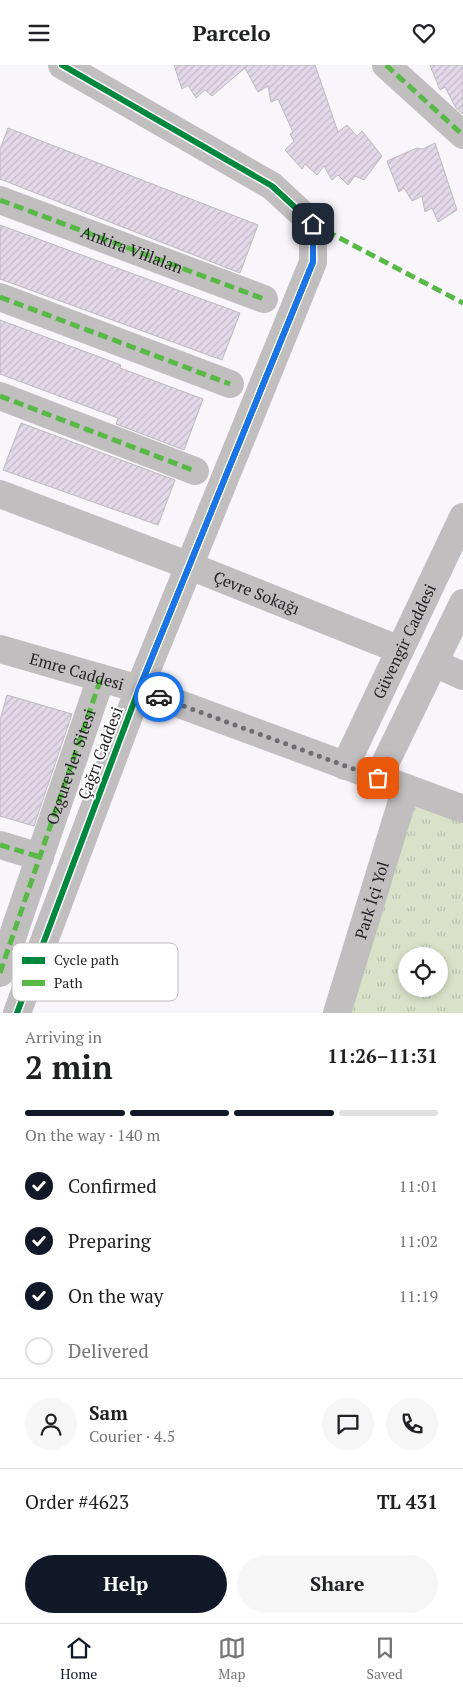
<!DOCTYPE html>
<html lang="en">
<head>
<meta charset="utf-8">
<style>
  :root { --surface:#fff; --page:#f6f6f6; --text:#202124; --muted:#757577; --line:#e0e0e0; --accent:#111827 }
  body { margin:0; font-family:"PT Serif",serif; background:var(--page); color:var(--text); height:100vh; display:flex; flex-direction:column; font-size:19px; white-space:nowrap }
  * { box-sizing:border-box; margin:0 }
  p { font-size:16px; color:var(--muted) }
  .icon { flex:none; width:28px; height:28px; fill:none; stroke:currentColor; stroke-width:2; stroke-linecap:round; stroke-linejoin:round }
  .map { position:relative; height:948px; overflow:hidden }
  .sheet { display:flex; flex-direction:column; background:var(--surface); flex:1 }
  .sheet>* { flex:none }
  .fabs { position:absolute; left:398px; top:882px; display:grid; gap:10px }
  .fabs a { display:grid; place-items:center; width:50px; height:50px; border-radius:50%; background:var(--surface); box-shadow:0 2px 8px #0003; font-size:25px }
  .pin { position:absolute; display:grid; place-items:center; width:42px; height:42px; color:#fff; margin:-21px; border-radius:10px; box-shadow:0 2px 8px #0006 }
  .courier { position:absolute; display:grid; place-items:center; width:50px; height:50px; margin:-25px; border:4px solid #1a73e8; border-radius:50%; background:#fff; color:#222; box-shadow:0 1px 6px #0007 }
  .overview em { font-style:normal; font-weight:700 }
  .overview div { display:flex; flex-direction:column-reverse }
  .overview { display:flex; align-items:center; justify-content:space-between; height:85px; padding:0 25px }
  h1 { font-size:32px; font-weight:700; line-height:38px }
  .bar { display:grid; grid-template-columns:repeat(4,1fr); gap:8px 5px; align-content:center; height:60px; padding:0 25px }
  .bar i { height:6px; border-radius:4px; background:var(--line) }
  .bar .selected { background:var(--accent) }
  .bar p { grid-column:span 4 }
  .line { display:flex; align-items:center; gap:12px; padding:0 25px; border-top:1px solid var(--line) }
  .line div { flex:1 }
  .round { display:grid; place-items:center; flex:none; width:52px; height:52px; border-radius:26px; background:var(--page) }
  ol { padding:0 25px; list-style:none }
  li { display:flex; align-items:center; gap:15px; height:55px }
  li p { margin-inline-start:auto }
  li .icon { padding:5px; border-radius:50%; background:var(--accent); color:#fff; stroke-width:4 }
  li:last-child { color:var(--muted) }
  li i { width:28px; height:28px; border:2px solid var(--line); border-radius:50% }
  .button { display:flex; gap:10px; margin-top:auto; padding:10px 25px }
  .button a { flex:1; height:58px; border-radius:30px; background:var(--accent); color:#fff; font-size:20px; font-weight:700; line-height:58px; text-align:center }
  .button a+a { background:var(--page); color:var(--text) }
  header { display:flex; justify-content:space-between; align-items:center; height:65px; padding:0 25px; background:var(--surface); font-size:22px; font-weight:700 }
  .menu { display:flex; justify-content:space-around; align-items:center; height:70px; border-top:1px solid var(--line); background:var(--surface); font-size:14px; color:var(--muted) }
  .menu a { display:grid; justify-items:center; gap:2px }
  .menu .selected { color:var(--accent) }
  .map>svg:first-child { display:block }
</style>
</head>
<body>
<header><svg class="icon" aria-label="menu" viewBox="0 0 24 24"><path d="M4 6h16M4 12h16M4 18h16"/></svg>Parcelo<svg class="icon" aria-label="heart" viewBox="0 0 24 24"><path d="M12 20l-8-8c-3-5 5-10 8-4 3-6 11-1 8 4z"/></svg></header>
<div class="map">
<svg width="463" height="948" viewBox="0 0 463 948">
  <defs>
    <pattern id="grass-tufts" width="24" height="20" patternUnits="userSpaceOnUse" patternTransform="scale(1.25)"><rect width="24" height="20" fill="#d9e1c8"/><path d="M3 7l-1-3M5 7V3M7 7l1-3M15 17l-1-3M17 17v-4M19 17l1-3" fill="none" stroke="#bac1ac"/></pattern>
    <pattern id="building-hatch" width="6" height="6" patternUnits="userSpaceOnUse" patternTransform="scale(1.25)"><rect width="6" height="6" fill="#e2d8e8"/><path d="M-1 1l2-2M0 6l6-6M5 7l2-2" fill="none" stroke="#c2b9c7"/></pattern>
  </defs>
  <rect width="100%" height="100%" fill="#f8f5fb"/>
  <path fill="url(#grass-tufts)" fill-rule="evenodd" d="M413,736l50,19v193h-114zM406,891h33v33h-33z"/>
  <g fill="url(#building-hatch)" stroke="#bdbabf">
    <polygon points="174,0 315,0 338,67 347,60 357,71 362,66 382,91 364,115 355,111 348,120 338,110 332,115 324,101 317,110 305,99 302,104 285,85 294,76 290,69 293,67 278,34 271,37 268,21 258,27 245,3 212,31 205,25 196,33 188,20 182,24"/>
    <polygon points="430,0 463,0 463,49 456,43 445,22 440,25"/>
    <polygon points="8,63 258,160 240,208 0,114 0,84"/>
    <polygon points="435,78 457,145 438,157 432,143 425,147 422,131 412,136 404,123 399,127 387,96 417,83 423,84"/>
    <polygon points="0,160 240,248 222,295 0,214"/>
    <polygon points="0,255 121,300 120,303 203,334 184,385 116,359 118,353 0,309"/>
    <polygon points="21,358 175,415 158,460 3,405"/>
    <polygon points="7,630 72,649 34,761 0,751 0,655"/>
  </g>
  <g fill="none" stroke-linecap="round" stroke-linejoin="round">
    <g stroke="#c0bebe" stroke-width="28">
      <polyline points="386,0 463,70"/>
      <path id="s1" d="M0,135l264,99"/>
      <polyline points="0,232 230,319"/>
      <polyline points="0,331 195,406"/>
      <path id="s2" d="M0,429l190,72 210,84"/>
      <path id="s3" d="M0,584l139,40 324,120"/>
      <polyline points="434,598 463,611"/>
      <path id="s4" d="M345,701l118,-249"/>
      <polyline points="378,713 463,538"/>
      <polyline points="0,780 40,792"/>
      <polyline points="0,908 101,613"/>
      <polyline points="17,948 139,624 313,197 313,159 272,121 62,0"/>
      <path id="s5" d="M337,948l69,-225"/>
    </g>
    <g stroke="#58b947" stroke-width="5" stroke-dasharray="10 5" stroke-linecap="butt">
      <polyline points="386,0 463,70"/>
      <polyline points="0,135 264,234"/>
      <polyline points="313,159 463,238"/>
      <polyline points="0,232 230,319"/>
      <polyline points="0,331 195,406"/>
      <polyline points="0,780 40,792"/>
      <path id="s6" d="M0,908l101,-295"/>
    </g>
    <defs>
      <polyline id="cycleway" points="17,948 139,624 313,197 313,159 272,121 62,0"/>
    </defs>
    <use href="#cycleway" stroke="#fff" stroke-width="9"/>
    <use href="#cycleway" stroke="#00873e" stroke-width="6"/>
  </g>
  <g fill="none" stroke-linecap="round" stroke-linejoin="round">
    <polyline stroke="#6f6c71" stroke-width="5" stroke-dasharray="0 9" points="159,632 378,713"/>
    <polyline stroke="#1a73e8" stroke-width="6" points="159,632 139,624 313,197 313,159"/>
  </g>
  <g text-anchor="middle" stroke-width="4" stroke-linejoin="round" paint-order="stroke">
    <g font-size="16" fill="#252327" stroke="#fff">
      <text dy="6" stroke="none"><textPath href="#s1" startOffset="141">Ankira Villalan</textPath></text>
      <text dy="6" stroke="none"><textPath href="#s2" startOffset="275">Çevre Sokağı</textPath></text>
      <text dy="6" stroke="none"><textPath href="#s4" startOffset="138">Güvengir Caddesi</textPath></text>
      <text dy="6" stroke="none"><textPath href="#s3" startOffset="80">Emre Caddesi</textPath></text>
      <text transform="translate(100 688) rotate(-69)" y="6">Çağrı Caddesi</text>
      <text dy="6" stroke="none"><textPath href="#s6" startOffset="218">Ozgurevler Sitesi</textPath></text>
      <text dy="6" stroke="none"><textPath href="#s5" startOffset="118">Park İçi Yol</textPath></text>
    </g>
  </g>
  <rect x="12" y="878" width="166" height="58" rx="8" fill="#fff" stroke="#bebdbe" stroke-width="1"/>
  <rect x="22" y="892" width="23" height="7" fill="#00873e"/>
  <rect x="22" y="915" width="23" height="6" fill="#58b947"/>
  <g font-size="14" fill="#252327">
    <text x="54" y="900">Cycle path</text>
    <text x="54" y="923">Path</text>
  </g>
</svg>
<div class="fabs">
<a><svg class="icon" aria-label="locate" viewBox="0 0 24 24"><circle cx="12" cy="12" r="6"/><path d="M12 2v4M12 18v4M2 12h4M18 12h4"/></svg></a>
</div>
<div class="pin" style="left:378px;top:713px;background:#ea580c"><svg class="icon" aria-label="bag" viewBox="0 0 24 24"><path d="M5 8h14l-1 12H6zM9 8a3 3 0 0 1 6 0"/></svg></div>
<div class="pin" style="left:313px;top:159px;background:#1f2937"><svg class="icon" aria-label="home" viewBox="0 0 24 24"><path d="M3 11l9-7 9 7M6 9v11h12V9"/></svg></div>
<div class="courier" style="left:159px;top:632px"><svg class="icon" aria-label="car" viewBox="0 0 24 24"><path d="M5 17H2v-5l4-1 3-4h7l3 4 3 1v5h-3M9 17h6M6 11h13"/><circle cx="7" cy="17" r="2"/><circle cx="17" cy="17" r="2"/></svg></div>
</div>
<section class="sheet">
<div class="overview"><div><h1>2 min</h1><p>Arriving in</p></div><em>11:26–11:31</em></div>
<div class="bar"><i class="selected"></i><i class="selected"></i><i class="selected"></i><i></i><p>On the way · 140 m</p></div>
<ol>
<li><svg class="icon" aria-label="check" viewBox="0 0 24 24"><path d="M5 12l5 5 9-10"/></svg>Confirmed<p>11:01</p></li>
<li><svg class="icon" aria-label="check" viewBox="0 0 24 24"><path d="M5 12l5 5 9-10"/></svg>Preparing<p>11:02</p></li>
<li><svg class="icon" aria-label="check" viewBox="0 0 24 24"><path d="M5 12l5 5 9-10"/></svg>On the way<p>11:19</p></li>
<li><i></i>Delivered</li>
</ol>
<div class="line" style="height:90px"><a class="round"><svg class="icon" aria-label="person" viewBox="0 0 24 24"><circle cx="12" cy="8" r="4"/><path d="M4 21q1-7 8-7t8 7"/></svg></a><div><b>Sam</b><p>Courier · 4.5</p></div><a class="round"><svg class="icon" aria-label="chat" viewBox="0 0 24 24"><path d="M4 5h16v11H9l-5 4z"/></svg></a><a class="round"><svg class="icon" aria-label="phone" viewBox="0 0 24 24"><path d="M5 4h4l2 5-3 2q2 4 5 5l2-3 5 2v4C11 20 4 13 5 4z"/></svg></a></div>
<div class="line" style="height:65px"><div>Order #4623</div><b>TL 431</b></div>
<div class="button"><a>Help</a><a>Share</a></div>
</section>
<nav class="menu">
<a class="selected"><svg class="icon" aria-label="home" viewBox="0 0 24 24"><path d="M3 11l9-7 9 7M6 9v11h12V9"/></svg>Home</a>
<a><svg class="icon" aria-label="map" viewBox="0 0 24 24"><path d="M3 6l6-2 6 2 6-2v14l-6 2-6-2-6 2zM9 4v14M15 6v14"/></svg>Map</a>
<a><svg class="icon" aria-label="saved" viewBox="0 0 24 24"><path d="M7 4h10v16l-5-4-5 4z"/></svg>Saved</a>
</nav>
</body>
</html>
